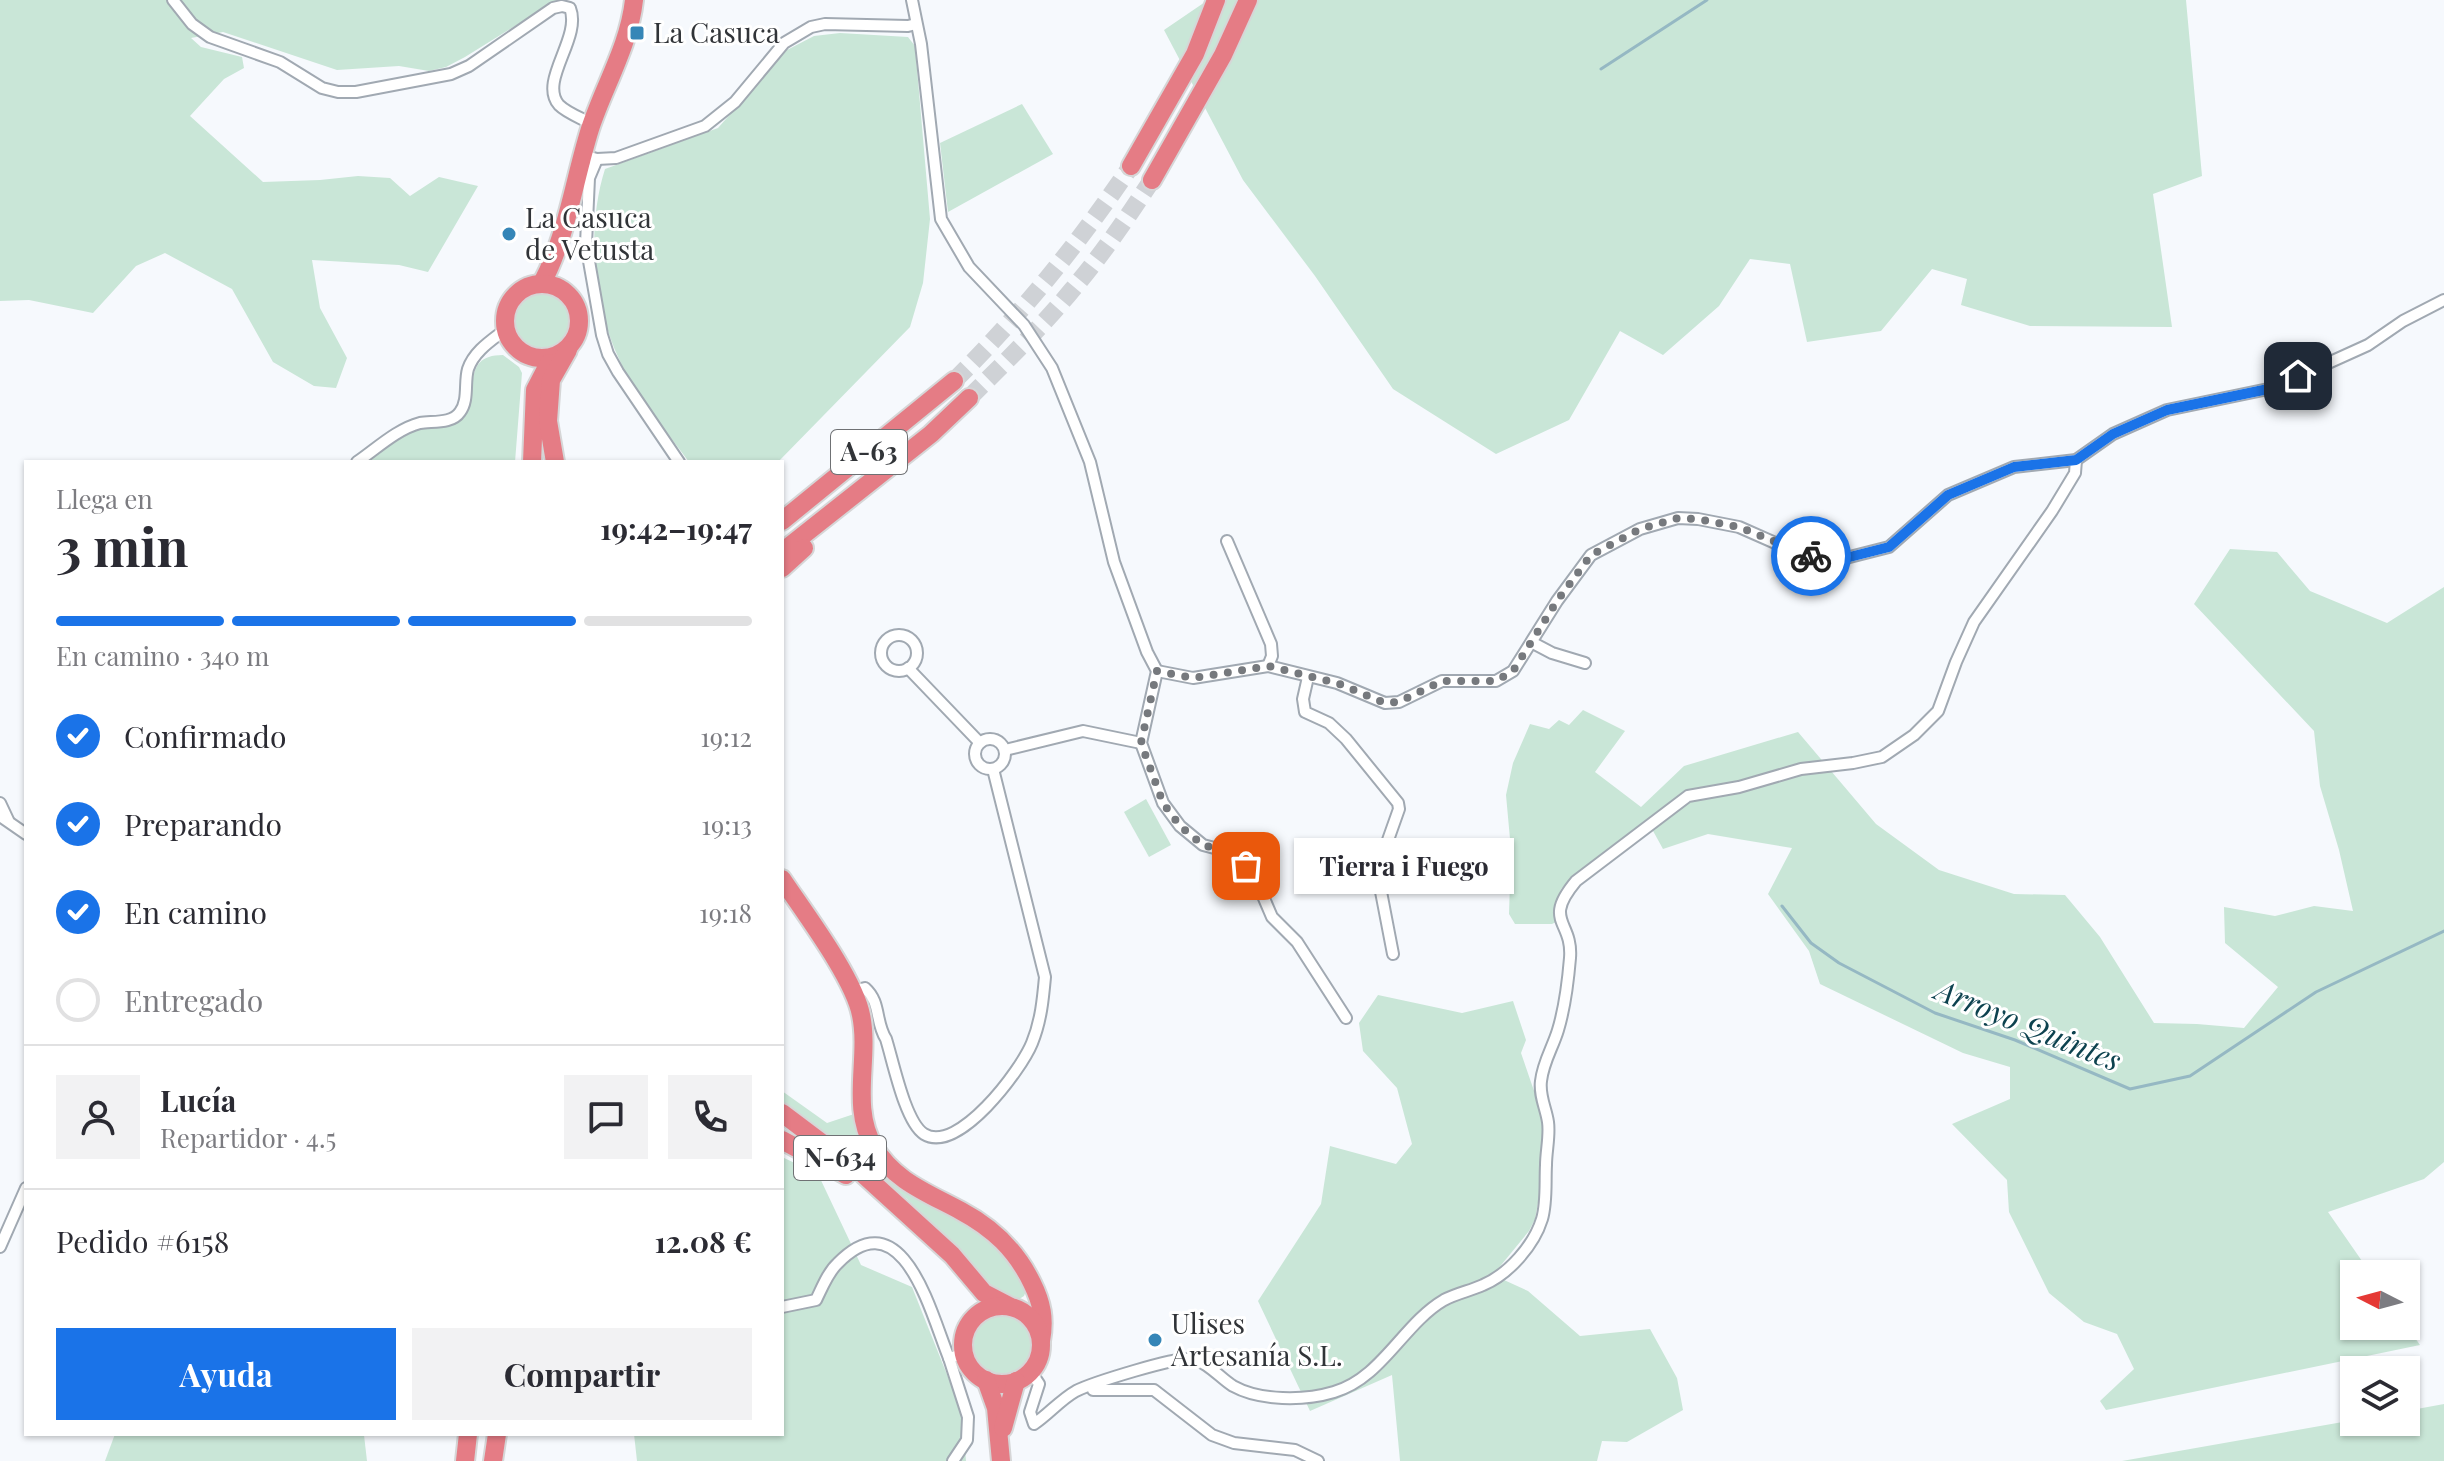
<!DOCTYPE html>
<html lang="es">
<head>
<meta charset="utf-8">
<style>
  :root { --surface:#fff; --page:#f2f2f3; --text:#2b2b33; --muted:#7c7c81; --line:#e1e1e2; --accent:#1a73e8 }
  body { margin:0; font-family:"Playfair Display",serif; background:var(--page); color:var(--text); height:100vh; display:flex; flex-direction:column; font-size:30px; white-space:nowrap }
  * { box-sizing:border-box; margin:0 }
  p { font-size:26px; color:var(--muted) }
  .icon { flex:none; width:44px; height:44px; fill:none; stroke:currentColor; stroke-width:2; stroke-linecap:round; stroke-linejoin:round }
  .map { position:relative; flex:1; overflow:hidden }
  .details { position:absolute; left:24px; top:460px; width:760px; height:976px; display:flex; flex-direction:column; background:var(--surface); border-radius:0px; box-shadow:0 2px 6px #0004 }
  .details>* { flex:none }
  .needle { width:52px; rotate:276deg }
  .buttons { position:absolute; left:2340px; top:1260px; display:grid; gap:16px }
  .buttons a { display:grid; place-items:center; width:80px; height:80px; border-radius:0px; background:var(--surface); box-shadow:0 2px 6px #0004; font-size:40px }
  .pin { position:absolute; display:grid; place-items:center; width:68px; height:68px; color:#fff; margin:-34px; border-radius:16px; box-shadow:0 4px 12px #0006 }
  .courier { position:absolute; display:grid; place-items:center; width:80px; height:80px; margin:-40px; border:6px solid #1a73e8; border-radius:50%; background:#fff; color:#222; box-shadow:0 2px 10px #0007 }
  .bubble { position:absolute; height:56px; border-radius:0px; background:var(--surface); box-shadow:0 2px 6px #0004; font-size:26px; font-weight:700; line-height:56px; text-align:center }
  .head em { font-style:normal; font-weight:700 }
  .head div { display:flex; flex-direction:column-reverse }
  .head { display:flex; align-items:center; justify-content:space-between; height:136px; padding:0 32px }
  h1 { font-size:52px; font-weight:700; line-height:60px }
  .bar { display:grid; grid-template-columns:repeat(4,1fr); gap:12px 8px; align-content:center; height:96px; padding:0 32px }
  .bar i { height:10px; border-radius:6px; background:var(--line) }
  .bar .active { background:var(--accent) }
  .bar p { grid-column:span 4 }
  .line { display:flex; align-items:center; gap:20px; padding:0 32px; border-top:2px solid var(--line) }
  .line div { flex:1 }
  .round { display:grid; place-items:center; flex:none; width:84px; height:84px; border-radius:0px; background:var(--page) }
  ol { padding:0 32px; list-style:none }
  li { display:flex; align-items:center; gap:24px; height:88px }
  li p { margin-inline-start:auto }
  li .icon { padding:8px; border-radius:50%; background:var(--accent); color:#fff; stroke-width:4 }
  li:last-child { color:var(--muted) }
  li i { width:44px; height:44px; border:4px solid var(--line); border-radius:50% }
  .cta { display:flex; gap:16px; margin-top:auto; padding:16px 32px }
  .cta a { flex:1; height:92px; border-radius:0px; background:var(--accent); color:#fff; font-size:32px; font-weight:700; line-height:92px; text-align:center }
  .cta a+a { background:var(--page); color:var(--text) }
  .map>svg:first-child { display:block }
</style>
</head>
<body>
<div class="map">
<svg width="2444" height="1461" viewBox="0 0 2444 1461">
  <rect width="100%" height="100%" fill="#f6f9fd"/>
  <g fill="#c9e6d7">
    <polygon points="0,0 557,0 465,57 446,67 429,71 399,66 337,70 223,32 191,38 201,47 242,57 244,68 224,79 190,116 263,182 320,180 358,176 390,178 410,196 439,177 478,186 428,272 399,265 312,260 320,308 347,358 336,388 314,386 273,362 232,289 165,253 136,266 93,313 29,300 0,301"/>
    <polygon points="1208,0 2186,0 2202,176 2153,194 2172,327 2030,326 1961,305 1967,279 1932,269 1881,331 1807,342 1790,264 1750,259 1719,306 1663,355 1620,331 1569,420 1496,454 1393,389 1315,276 1243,180 1164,30"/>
    <path d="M840,33l68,4 7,9 15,173 -7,64 -13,44 -132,135h-89c-23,-32 -53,-65 -69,-101 -27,-56 -34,-132 -15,-192l113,-41 69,-78 27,-14z"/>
    <polygon points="1022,104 1053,154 948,212 940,143"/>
    <circle cx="543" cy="322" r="30"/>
    <path d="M503,355l16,12 3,6 -7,89h-149c16,-11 33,-29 53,-33 13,-3 31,1 42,-9 22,-21 -4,-65 42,-65z"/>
    <polygon points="2230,549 2277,552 2310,591 2387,623 2444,587 2444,1162 2424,1179 2328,1212 2371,1274 2354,1274 2354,1326 2406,1325 2420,1345 2106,1410 2100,1401 2134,1369 2117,1334 2084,1322 2049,1293 2009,1212 2007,1180 1952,1124 2010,1099 2010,1067 1963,1053 1820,984 1809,951 1768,894 1792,848 1708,834 1663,849 1647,820 1561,889 1556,906 1556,922 1552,924 1515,924 1509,914 1511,850 1506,795 1513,763 1530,724 1549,729 1559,720 1569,725 1583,710 1625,731 1595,772 1641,807 1684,766 1798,732 1876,824 1939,870 2014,894 2065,895 2100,937 2154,1023 2197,1024 2244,1028 2278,987 2225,943 2224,907 2275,916 2314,906 2353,911 2339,850 2320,786 2314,731 2194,604"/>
    <polygon points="1146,799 1171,845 1149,857 1124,812"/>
    <polygon points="1378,995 1462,1013 1513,1001 1526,1040 1521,1053 1544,1120 1540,1192 1535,1219 1529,1231 1493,1275 1528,1291 1580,1336 1650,1329 1677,1378 1683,1410 1627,1442 1602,1441 1597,1461 1400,1461 1392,1375 1310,1411 1258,1301 1321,1204 1330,1146 1396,1164 1412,1144 1397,1088 1363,1051 1359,1023"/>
    <polygon points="782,1091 827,1123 854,1114 857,1131 867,1152 988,1238 1013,1265 1026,1291 1024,1296 1016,1301 991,1290 907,1199 782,1102"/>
    <polygon points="782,1157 818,1174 861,1265 912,1287 962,1412 966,1461 637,1461 634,1434 782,1434"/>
    <circle cx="1002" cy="1346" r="31"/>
    <polygon points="2444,1404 2444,1461 2122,1461 2354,1420 2406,1422 2406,1411"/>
    <polygon points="115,1434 360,1434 364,1435 367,1461 105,1461"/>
  </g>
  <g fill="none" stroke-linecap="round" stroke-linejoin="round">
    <g stroke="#95b8c3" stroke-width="3">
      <polyline points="1601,69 1707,0"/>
      <polyline points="1782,906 1811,943 1839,963 1935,1013 2015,1040 2130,1089 2190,1076 2316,992 2444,931"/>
    </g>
    <g stroke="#cfd2d6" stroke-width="18" stroke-dasharray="18 9" stroke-linecap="butt">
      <path d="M954,381c69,-69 122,-134 177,-215"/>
      <path d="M969,398c35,-35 71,-69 103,-108 29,-34 55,-72 80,-110"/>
    </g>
    <defs>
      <g id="street">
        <path d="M173,0l19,24 18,13 70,25 42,26 16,4h18l95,-18 18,-8 84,-58 9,-2 8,2c12,30 -32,73 -11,97 8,8 22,13 33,19"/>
        <polyline points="912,0 921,44 941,219 969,267 1024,325 1052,368 1090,462 1114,562 1147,652 1157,671 1141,743 1163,803 1180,826 1203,845 1226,851 1246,866 1260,889 1272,917 1297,942 1346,1018"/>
        <polyline points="582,155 597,159 616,158 705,126 735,102 784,43 811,27 825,24 908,26 916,24"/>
        <polyline points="597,159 589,178 586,244 602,335 608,354 618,372 679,462"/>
        <path d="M357,462c19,-13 40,-33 63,-39 13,-2 32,1 40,-11 9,-12 4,-29 8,-43 6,-18 24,-29 38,-40"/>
        <polyline points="1227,541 1271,644 1272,656 1268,666"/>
        <circle cx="899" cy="653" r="18"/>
        <polyline points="1533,643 1552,653 1585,663"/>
        <polyline points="908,668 980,743"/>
        <polyline points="1157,671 1193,678 1268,666 1337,683 1385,703 1399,702 1442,681 1496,681 1513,671 1557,601 1591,555 1640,529 1678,518 1698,519 1739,527 1789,549 1830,562 1889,547 1948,495 2014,467 2076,460 2113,434 2167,410 2273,388 2368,345 2403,321 2444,300"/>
        <polyline points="1308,677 1303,699 1305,712 1329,723 1346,739 1398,803 1399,809 1377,871 1393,954"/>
        <circle cx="990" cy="754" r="15"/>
        <polyline points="1005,750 1083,731 1141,743"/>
        <polyline points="0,803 8,820"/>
        <polyline points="0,816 26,834"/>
        <path d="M853,991l12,-3c16,14 10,34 21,51 7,22 19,83 38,95 34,21 97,-64 108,-91 9,-22 11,-44 13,-66l-52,-208"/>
        <polyline points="0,1247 26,1188"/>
        <path d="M782,1307l34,-7c6,-12 12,-28 22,-37 65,-66 93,51 111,95"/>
        <path d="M1031,1372l8,12 -9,28 4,12c15,-10 26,-24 42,-33 16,-8 101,-35 116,-32 16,3 28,19 41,27 27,15 71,15 101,6 48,-14 69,-68 110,-92 13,-7 26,-9 39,-15 26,-11 51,-40 59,-66 5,-17 3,-37 4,-54 0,-14 4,-29 2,-43 -2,-14 -9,-26 -7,-41 2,-19 12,-34 17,-51 7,-23 10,-48 12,-72 3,-38 -28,-36 6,-77l112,-85 51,-9 62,-18 52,-6 29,-6 32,-22 24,-24 18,-49 18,-40 78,-111 23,-38 1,-13"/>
        <polyline points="1093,1390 1154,1390 1212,1435 1234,1443 1295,1450 1318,1461"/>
        <polyline points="953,1461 967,1440 968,1417 949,1358 963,1354"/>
      </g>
      <g id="highway">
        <polyline points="1131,166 1195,54 1216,0"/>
        <polyline points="1152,180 1223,55 1248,0"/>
        <path d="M542,283c25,-47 32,-103 48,-154 14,-43 39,-83 44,-129"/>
        <circle cx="542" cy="321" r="37"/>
        <polyline points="532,462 535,390 549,363"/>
        <polyline points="555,462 548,421 551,380 568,350"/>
        <polyline points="782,521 954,381"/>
        <polyline points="782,552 931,434 969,398"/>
        <polyline points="782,568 804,548"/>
        <path d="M782,879c22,33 72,99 79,136 9,43 -11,92 13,132 20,34 54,46 87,64 32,17 55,39 71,72 10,20 13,36 9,58"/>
        <polyline points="782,1113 863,1174 952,1255 984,1293 1009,1306"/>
        <polyline points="782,1140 846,1175"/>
        <circle cx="1002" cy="1345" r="39"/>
        <polyline points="986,1380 996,1408 1001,1461"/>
        <polyline points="1003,1428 1016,1381"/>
        <polyline points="465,1461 468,1434"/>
        <polyline points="493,1461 497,1434"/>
      </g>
    </defs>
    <use href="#street" stroke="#a1a9b2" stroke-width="14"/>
    <use href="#highway" stroke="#d6d6d7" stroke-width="22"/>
    <use href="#street" stroke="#fff" stroke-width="10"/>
    <use href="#highway" stroke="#e57c85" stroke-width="18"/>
  </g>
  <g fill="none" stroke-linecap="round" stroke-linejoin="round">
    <polyline stroke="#76797d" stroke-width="8" stroke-dasharray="0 14.4" points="1246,866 1226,851 1203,845 1180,826 1163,803 1141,743 1157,671 1193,678 1268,666 1337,683 1385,703 1399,702 1442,681 1496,681 1513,671 1557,601 1591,555 1640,529 1678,518 1698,519 1739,527 1811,556"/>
    <polyline stroke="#1a73e8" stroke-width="10" points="1811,556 1830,562 1889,547 1948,495 2014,467 2076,460 2113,434 2167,410 2273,388 2298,376"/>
  </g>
  <g fill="#3686b7" stroke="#fff" stroke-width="3">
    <rect x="629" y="25" width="16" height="16" rx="4"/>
    <circle cx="509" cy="234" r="8"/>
    <circle cx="1155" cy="1340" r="8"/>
  </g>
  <g text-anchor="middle" stroke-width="6" stroke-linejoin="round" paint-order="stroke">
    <g fill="#fff" stroke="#6f7174" stroke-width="2">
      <rect x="831" y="430" width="76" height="44" rx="6"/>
      <rect x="794" y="1136" width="92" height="44" rx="6"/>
    </g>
    <g font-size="26" font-weight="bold" fill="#313438">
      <text x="869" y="461">A-63</text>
      <text x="840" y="1167">N-634</text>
    </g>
    <g font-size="28" fill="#313438" stroke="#fff" text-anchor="start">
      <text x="653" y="43">La Casuca</text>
      <text x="525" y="228">La Casuca<tspan x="525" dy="32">de Vetusta</tspan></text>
      <text x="1171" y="1334">Ulises<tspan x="1171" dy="32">Artesanía S.L.</tspan></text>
    </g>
    <g font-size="30" font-style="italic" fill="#0d424f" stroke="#fff">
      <text transform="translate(2028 1026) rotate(22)" y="10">Arroyo Quintes</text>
    </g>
  </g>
</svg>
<div class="buttons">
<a><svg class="needle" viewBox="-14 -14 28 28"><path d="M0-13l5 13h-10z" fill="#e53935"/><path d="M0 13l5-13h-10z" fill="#7c7c81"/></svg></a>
<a><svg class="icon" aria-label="layers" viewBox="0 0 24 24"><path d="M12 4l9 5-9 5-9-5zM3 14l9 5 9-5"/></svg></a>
</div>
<div class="pin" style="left:1246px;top:866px;background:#ea580c"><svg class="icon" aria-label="bag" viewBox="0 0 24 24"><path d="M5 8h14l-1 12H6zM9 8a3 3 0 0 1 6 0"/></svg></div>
<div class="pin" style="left:2298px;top:376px;background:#1f2937"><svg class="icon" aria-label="home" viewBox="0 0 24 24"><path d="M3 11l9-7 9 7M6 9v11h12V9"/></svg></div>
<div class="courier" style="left:1811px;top:556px"><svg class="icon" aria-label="bike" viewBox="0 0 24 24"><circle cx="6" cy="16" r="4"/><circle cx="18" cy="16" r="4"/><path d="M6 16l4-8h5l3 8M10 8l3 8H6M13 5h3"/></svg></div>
<div class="bubble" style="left:1294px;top:838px;width:220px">Tierra i Fuego</div>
<section class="details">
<div class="head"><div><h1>3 min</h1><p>Llega en</p></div><em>19:42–19:47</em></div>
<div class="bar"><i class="active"></i><i class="active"></i><i class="active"></i><i></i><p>En camino · 340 m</p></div>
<ol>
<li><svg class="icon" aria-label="check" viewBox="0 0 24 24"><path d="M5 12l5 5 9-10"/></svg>Confirmado<p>19:12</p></li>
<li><svg class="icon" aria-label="check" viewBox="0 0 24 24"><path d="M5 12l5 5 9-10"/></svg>Preparando<p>19:13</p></li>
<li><svg class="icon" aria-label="check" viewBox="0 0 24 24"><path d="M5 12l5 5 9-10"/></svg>En camino<p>19:18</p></li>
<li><i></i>Entregado</li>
</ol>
<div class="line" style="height:144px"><a class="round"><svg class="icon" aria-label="person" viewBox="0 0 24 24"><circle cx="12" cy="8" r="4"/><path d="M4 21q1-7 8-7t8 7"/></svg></a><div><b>Lucía</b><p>Repartidor · 4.5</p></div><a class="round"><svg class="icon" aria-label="chat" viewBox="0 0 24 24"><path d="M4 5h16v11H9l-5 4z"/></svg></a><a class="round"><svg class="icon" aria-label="phone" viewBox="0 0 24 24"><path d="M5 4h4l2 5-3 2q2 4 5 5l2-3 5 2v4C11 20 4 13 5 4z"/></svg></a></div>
<div class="line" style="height:104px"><div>Pedido #6158</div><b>12.08 €</b></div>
<div class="cta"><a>Ayuda</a><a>Compartir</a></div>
</section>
</div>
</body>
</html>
